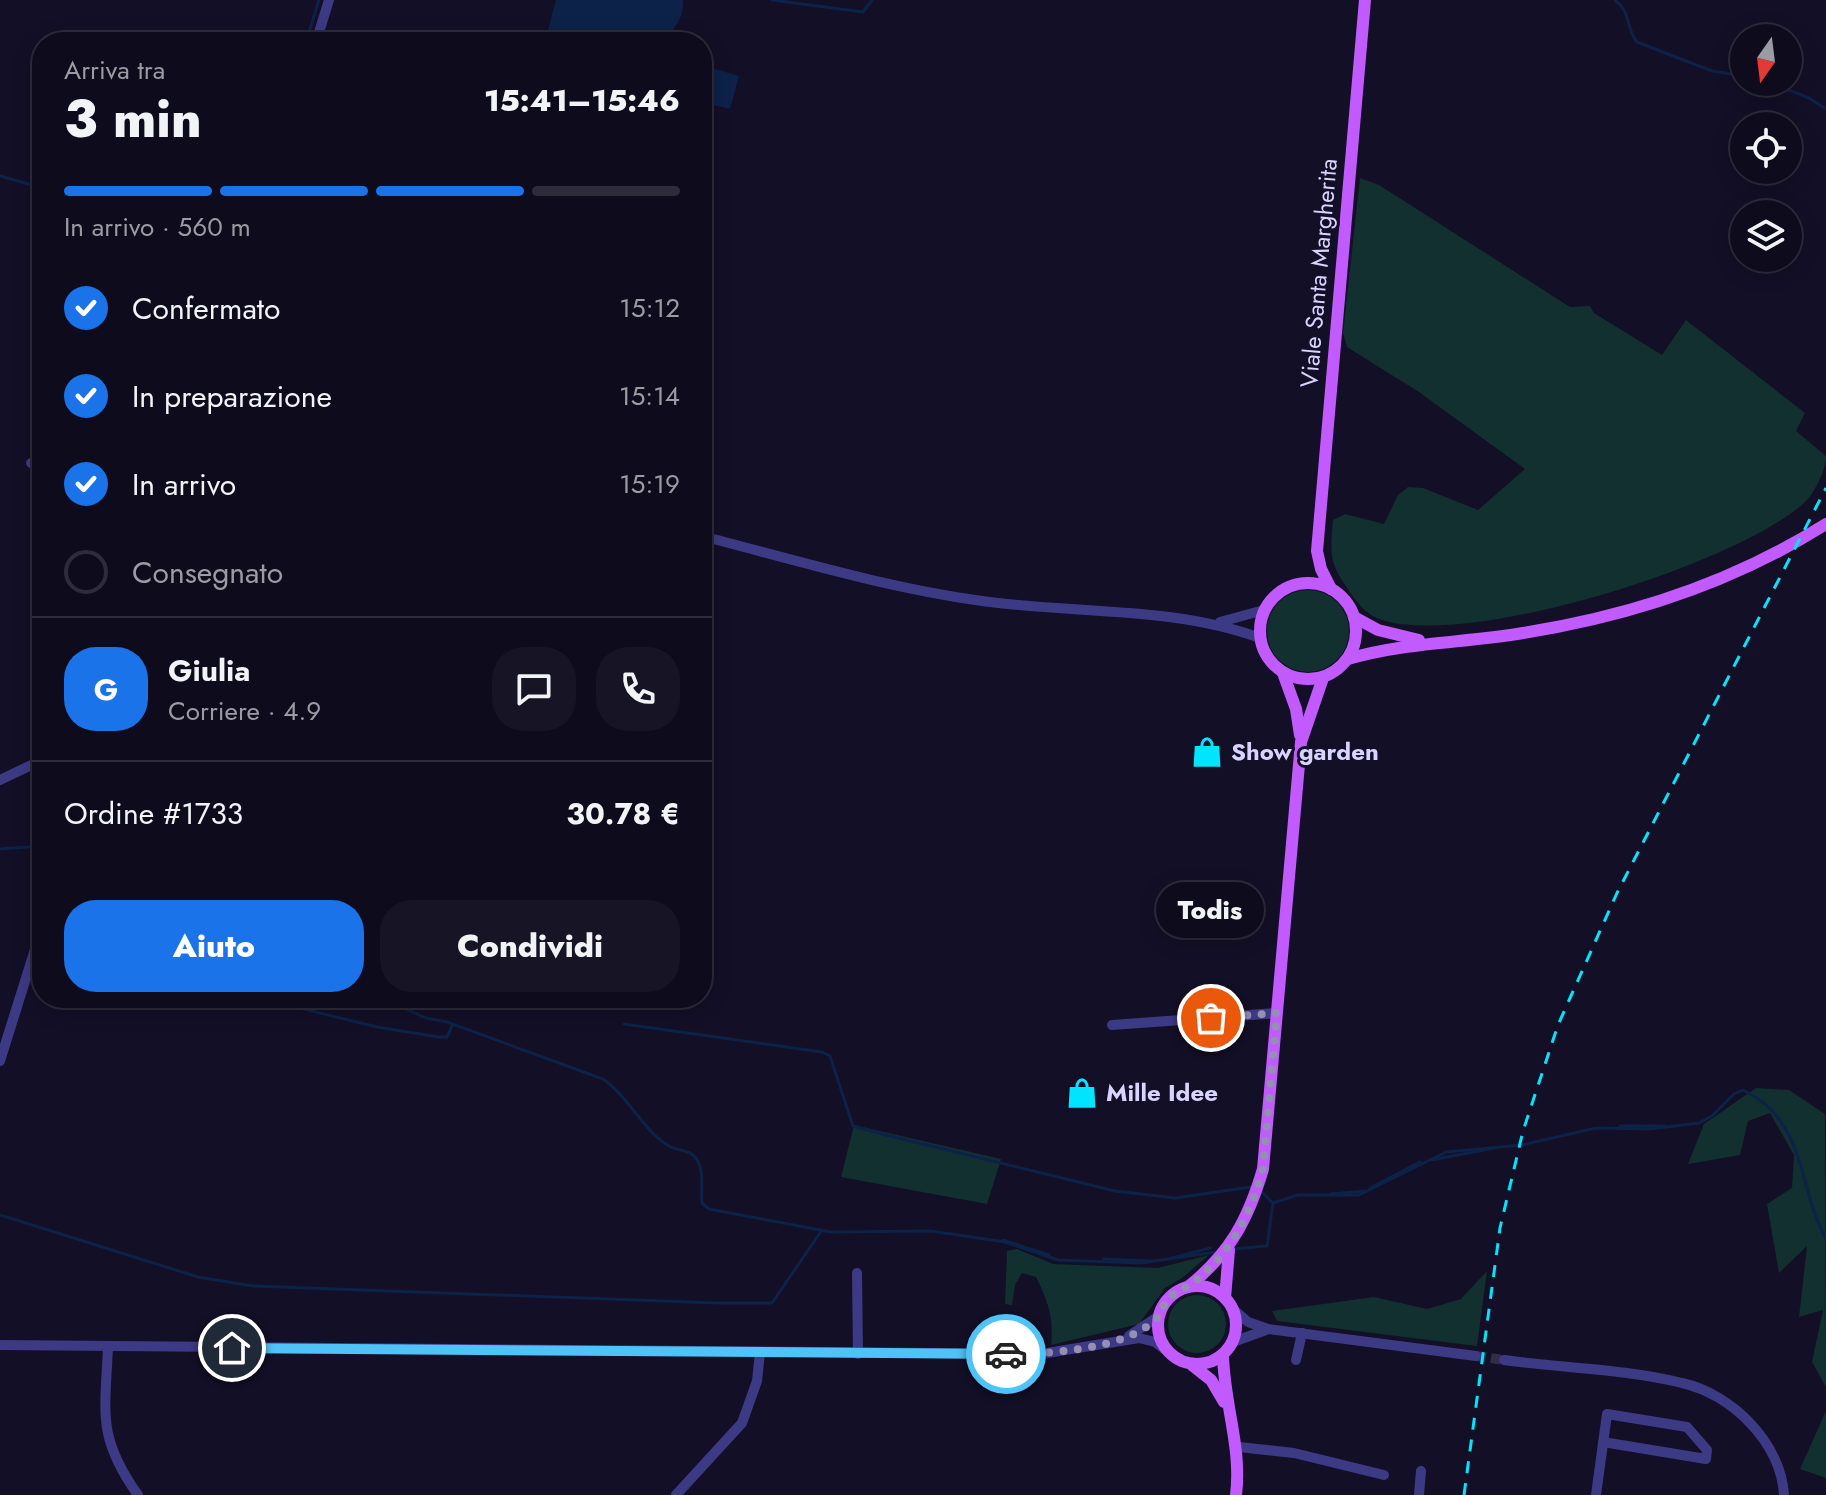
<!DOCTYPE html>
<html lang="it">
<head>
<meta charset="utf-8">
<style>
  :root { --surface:#0e0b1c; --page:#171425; --text:#f1f3f6; --muted:#9b9ba3; --line:#2e2b3b; --accent:#1a73e8 }
  body { margin:0; font-family:Jost,sans-serif; background:var(--page); color:var(--text); height:100vh; display:flex; flex-direction:column; font-size:30px; white-space:nowrap }
  * { box-sizing:border-box; margin:0 }
  p { font-size:26px; color:var(--muted) }
  .icon { flex:none; width:44px; height:44px; fill:none; stroke:currentColor; stroke-width:2; stroke-linecap:round; stroke-linejoin:round }
  .map { position:relative; flex:1; overflow:hidden }
  .sheet { position:absolute; left:32px; top:32px; width:680px; height:976px; display:flex; flex-direction:column; background:var(--surface); border-radius:32px; box-shadow:0 4px 20px #0003,0 0 0 2px var(--line) }
  .sheet>* { flex:none }
  .needle { width:52px; rotate:194deg }
  .buttons { position:absolute; left:1730px; top:24px; display:grid; gap:16px }
  .buttons a { display:grid; place-items:center; width:72px; height:72px; border-radius:50%; background:var(--surface); box-shadow:0 4px 20px #0003,0 0 0 2px var(--line); font-size:40px }
  .pin { position:absolute; display:grid; place-items:center; width:68px; height:68px; color:#fff; margin:-34px; border:4px solid #fff; border-radius:50%; box-shadow:0 2px 8px #0007 }
  .courier { position:absolute; display:grid; place-items:center; width:80px; height:80px; margin:-40px; border:6px solid #4fc3f7; border-radius:50%; background:#fff; color:#222; box-shadow:0 2px 10px #0007 }
  .bubble { position:absolute; height:56px; border-radius:28px; background:var(--surface); box-shadow:0 4px 20px #0003,0 0 0 2px var(--line); font-size:26px; font-weight:800; line-height:56px; text-align:center }
  .summary em { font-style:normal; font-weight:800 }
  .summary div { display:flex; flex-direction:column-reverse }
  .summary { display:flex; align-items:center; justify-content:space-between; height:136px; padding:0 32px }
  h1 { font-size:52px; font-weight:800; line-height:60px }
  .bar { display:grid; grid-template-columns:repeat(4,1fr); gap:12px 8px; align-content:center; height:96px; padding:0 32px }
  .bar i { height:10px; border-radius:6px; background:var(--line) }
  .bar .on { background:var(--accent) }
  .bar p { grid-column:span 4 }
  .line { display:flex; align-items:center; gap:20px; padding:0 32px; border-top:2px solid var(--line) }
  .line div { flex:1 }
  .round { display:grid; place-items:center; flex:none; width:84px; height:84px; border-radius:32px; background:var(--page) }
  ol { padding:0 32px; list-style:none }
  li { display:flex; align-items:center; gap:24px; height:88px }
  li p { margin-inline-start:auto }
  li .icon { padding:8px; border-radius:50%; background:var(--accent); color:#fff; stroke-width:4 }
  li:last-child { color:var(--muted) }
  li i { width:44px; height:44px; border:4px solid var(--line); border-radius:50% }
  .button { display:flex; gap:16px; margin-top:auto; padding:16px 32px }
  .button a { flex:1; height:92px; border-radius:32px; background:var(--accent); color:#fff; font-size:32px; font-weight:800; line-height:92px; text-align:center }
  .button a+a { background:var(--page); color:var(--text) }
  .map>svg:first-child { display:block }
</style>
</head>
<body>
<div class="map">
<svg width="1826" height="1495" viewBox="0 0 1826 1495">
  <rect width="100%" height="100%" fill="#130f26"/>
  <g fill="#12302f">
    <path d="M1360,178l19,7 191,122 20,-1 4,7 68,42 24,-35 119,93 -9,18 30,25c0,15 -12,38 -23,48 -70,61 -331,144 -421,116 -12,-3 -21,-13 -28,-22 -23,-33 -25,-37 -21,-78l12,-6 39,10 14,-29 10,-8 15,1 55,22 47,-41 -106,-77 -72,-45 -4,-14z"/>
    <circle cx="1308" cy="631" r="41"/>
    <polygon points="1756,1088 1789,1090 1825,1114 1826,1387 1812,1362 1823,1310 1799,1317 1807,1246 1779,1273 1767,1204 1792,1188 1794,1155 1770,1113 1748,1121 1740,1155 1688,1164 1704,1124"/>
    <polygon points="854,1125 1001,1159 987,1204 841,1177"/>
    <path d="M1017,1249l36,15 105,4 51,-13 -27,23 -17,10 -26,36 -88,21c3,-27 -3,-44 -15,-68l-14,-4 -7,12 -3,20 -7,-1 2,-53z"/>
    <polygon points="1487,1271 1477,1346 1277,1321 1272,1311 1374,1297 1427,1309 1461,1299"/>
    <circle cx="1197" cy="1324" r="29"/>
    <polygon points="1826,1411 1826,1478 1800,1469"/>
  </g>
  <g fill="#0c2248">
    <path d="M556,0h127c1,20 -9,27 -19,42h-119z"/>
    <polygon points="702,65 739,76 730,109 702,102"/>
  </g>
  <g fill="none" stroke-linecap="round" stroke-linejoin="round">
    <g stroke="#0c2248" stroke-width="3">
      <polyline points="772,0 863,12 872,0"/>
      <path d="M1615,0c16,12 11,29 22,42l75,29 32,5"/>
      <polyline points="306,42 319,0"/>
      <polyline points="1770,82 1809,98 1826,109"/>
      <polyline points="0,176 42,188"/>
      <polyline points="0,849 42,846"/>
      <polyline points="259,998 377,1027 439,1037 447,1037 453,1024"/>
      <path d="M381,998l45,20 21,4 156,57c25,17 42,54 66,67 10,6 21,2 28,14 8,12 3,29 5,43l7,6 122,23 100,-1 74,11 53,18 83,3 75,-11"/>
      <polyline points="624,1024 822,1052 830,1056 853,1126 886,1135 1115,1191 1175,1198 1251,1187"/>
      <polyline points="1620,1126 1665,1126"/>
      <polyline points="1431,1160 1495,1148"/>
      <polyline points="1370,1188 1420,1162"/>
      <polyline points="1261,1191 1273,1203"/>
      <polyline points="1331,1194 1364,1191"/>
      <path d="M1273,1203l25,-8h61l87,-43 76,-7 74,-17 54,1 49,-6 13,-7 22,-22 9,-4c64,30 54,97 83,149"/>
      <polyline points="0,1215 198,1277 253,1286 717,1303 772,1303 822,1230"/>
      <polyline points="1003,1240 1049,1255"/>
      <polyline points="1232,1249 1267,1246 1273,1203"/>
      <polyline points="1172,1258 1210,1248"/>
      <polyline points="1104,1259 1152,1261"/>
    </g>
    <polyline stroke="#312d47" stroke-width="10" stroke-dasharray="10 5" stroke-linecap="butt" points="1476,1356 1504,1360"/>
    <g stroke="#3d3a85" stroke-width="10">
      <polyline points="316,42 329,0"/>
      <polyline points="31,463 42,465"/>
      <path d="M702,536c93,24 185,52 280,65 92,13 190,5 278,37"/>
      <polyline points="1220,622 1264,610"/>
      <polyline points="0,780 42,760"/>
      <polyline points="1112,1025 1277,1013"/>
      <polyline points="0,1061 42,927"/>
      <polyline points="857,1273 858,1354"/>
      <polyline points="1233,1309 1248,1322 1268,1329 1476,1356"/>
      <polyline points="1129,1336 1159,1316"/>
      <polyline points="1233,1342 1266,1330"/>
      <polyline points="0,1345 1041,1354 1139,1338 1155,1342 1167,1351"/>
      <path d="M108,1347c-3,67 -11,90 30,148"/>
      <polyline points="1296,1360 1302,1333"/>
      <path d="M1504,1360c59,8 121,9 178,23 50,11 99,60 102,112"/>
      <polyline points="1239,1447 1294,1453 1384,1475"/>
      <polyline points="676,1495 742,1423 757,1381 760,1352"/>
      <polyline points="1419,1495 1421,1471"/>
      <polyline points="1596,1495 1607,1414 1687,1427 1707,1450 1706,1459 1603,1442"/>
    </g>
    <g stroke="#c25bff" stroke-width="12">
      <circle cx="1308" cy="631" r="48"/>
      <polyline points="1331,589 1321,569 1317,551 1365,0"/>
      <polyline points="1354,617 1378,630 1419,640"/>
      <path d="M1348,659c58,-17 116,-16 175,-26 108,-17 211,-51 303,-109"/>
      <polyline points="1283,673 1296,709 1300,735"/>
      <circle cx="1197" cy="1325" r="39"/>
      <path d="M1188,1287c42,-34 60,-67 75,-118l38,-427 22,-64"/>
      <polyline points="1225,1298 1229,1250"/>
      <path d="M1223,1355c1,49 19,92 13,140"/>
      <polyline points="1192,1365 1211,1380 1224,1402"/>
    </g>
    <polyline stroke="#00e5ff" stroke-width="3" stroke-dasharray="12 10" stroke-linecap="butt" points="1464,1495 1500,1228 1523,1131 1558,1025 1617,893 1826,488"/>
  </g>
  <g fill="none" stroke-linecap="round" stroke-linejoin="round">
    <path stroke="#948fb3" stroke-width="8" stroke-dasharray="0 14.4" d="M1006,1354c41,0 121,-4 151,-36 5,-6 7,-15 13,-21 9,-8 21,-11 30,-20 34,-29 51,-66 63,-108l14,-156 -66,5"/>
    <polyline stroke="#4fc3f7" stroke-width="10" points="232,1348 1006,1354"/>
  </g>
  <defs>
    <symbol id="shop-bare" viewBox="-9 -9 18 18"><path d="M-5-2.5h2.3a2.7 3.5 0 0 1 5.4 0H5L5.5 6h-11ZM-1.5-2.5h3a1.5 2.3 0 0 0-3 0Z" fill="#00e5ff" stroke="#130f26" stroke-width="2.5" paint-order="stroke"/></symbol>
  </defs>
  <g fill-rule="evenodd">
    <use href="#shop-bare" x="1185" y="730" width="44" height="44"/>
    <use href="#shop-bare" x="1060" y="1071" width="44" height="44"/>
  </g>
  <g text-anchor="middle" stroke-width="6" stroke-linejoin="round" paint-order="stroke">
    <g font-size="24" fill="#d9d4ff" stroke="#130f26">
      <text transform="translate(1319 273) rotate(-85)" y="8">Viale Santa Margherita</text>
    </g>
    <g font-size="24" font-weight="bold" fill="#d9d4ff" stroke="#130f26" text-anchor="start">
      <text x="1231" y="760">Show garden</text>
      <text x="1106" y="1101">Mille Idee</text>
    </g>
  </g>
</svg>
<div class="buttons">
<a><svg class="needle" viewBox="-14 -14 28 28"><path d="M0-13l5 13h-10z" fill="#e53935"/><path d="M0 13l5-13h-10z" fill="#9b9ba3"/></svg></a>
<a><svg class="icon" aria-label="locate" viewBox="0 0 24 24"><circle cx="12" cy="12" r="6"/><path d="M12 2v4M12 18v4M2 12h4M18 12h4"/></svg></a>
<a><svg class="icon" aria-label="layers" viewBox="0 0 24 24"><path d="M12 4l9 5-9 5-9-5zM3 14l9 5 9-5"/></svg></a>
</div>
<div class="pin" style="left:1211px;top:1018px;background:#ea580c"><svg class="icon" aria-label="bag" viewBox="0 0 24 24"><path d="M5 8h14l-1 12H6zM9 8a3 3 0 0 1 6 0"/></svg></div>
<div class="pin" style="left:232px;top:1348px;background:#1f2937"><svg class="icon" aria-label="home" viewBox="0 0 24 24"><path d="M3 11l9-7 9 7M6 9v11h12V9"/></svg></div>
<div class="courier" style="left:1006px;top:1354px"><svg class="icon" aria-label="car" viewBox="0 0 24 24"><path d="M5 17H2v-5l4-1 3-4h7l3 4 3 1v5h-3M9 17h6M6 11h13"/><circle cx="7" cy="17" r="2"/><circle cx="17" cy="17" r="2"/></svg></div>
<div class="bubble" style="left:1156px;top:882px;width:108px">Todis</div>
<section class="sheet">
<div class="summary"><div><h1>3 min</h1><p>Arriva tra</p></div><em>15:41–15:46</em></div>
<div class="bar"><i class="on"></i><i class="on"></i><i class="on"></i><i></i><p>In arrivo · 560 m</p></div>
<ol>
<li><svg class="icon" aria-label="check" viewBox="0 0 24 24"><path d="M5 12l5 5 9-10"/></svg>Confermato<p>15:12</p></li>
<li><svg class="icon" aria-label="check" viewBox="0 0 24 24"><path d="M5 12l5 5 9-10"/></svg>In preparazione<p>15:14</p></li>
<li><svg class="icon" aria-label="check" viewBox="0 0 24 24"><path d="M5 12l5 5 9-10"/></svg>In arrivo<p>15:19</p></li>
<li><i></i>Consegnato</li>
</ol>
<div class="line" style="height:144px"><b class="round" style="background:var(--accent);color:#fff">G</b><div><b>Giulia</b><p>Corriere · 4.9</p></div><a class="round"><svg class="icon" aria-label="chat" viewBox="0 0 24 24"><path d="M4 5h16v11H9l-5 4z"/></svg></a><a class="round"><svg class="icon" aria-label="phone" viewBox="0 0 24 24"><path d="M5 4h4l2 5-3 2q2 4 5 5l2-3 5 2v4C11 20 4 13 5 4z"/></svg></a></div>
<div class="line" style="height:104px"><div>Ordine #1733</div><b>30.78 €</b></div>
<div class="button"><a>Aiuto</a><a>Condividi</a></div>
</section>
</div>
</body>
</html>
